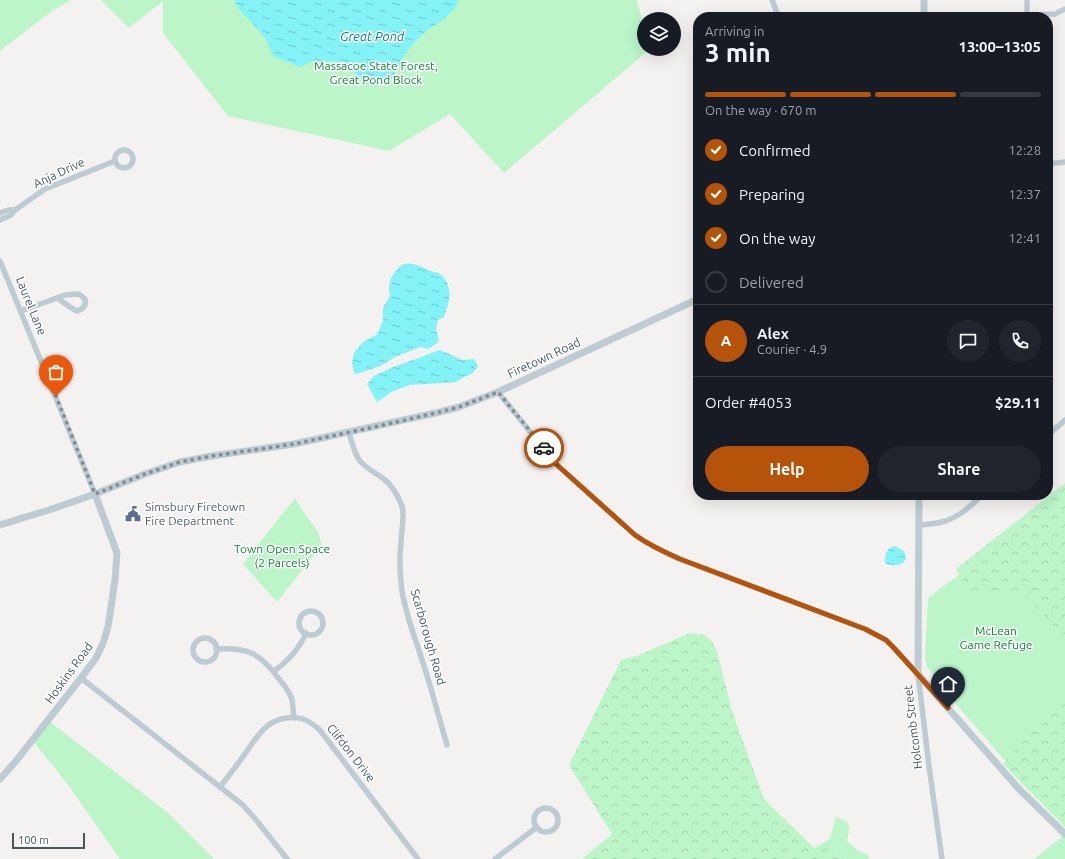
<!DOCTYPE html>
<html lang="en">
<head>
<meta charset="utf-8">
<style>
  :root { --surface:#171b24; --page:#20242c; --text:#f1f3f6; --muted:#9ea1a6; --line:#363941; --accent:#b45309 }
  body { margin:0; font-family:Ubuntu,sans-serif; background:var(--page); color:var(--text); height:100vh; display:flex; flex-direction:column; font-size:15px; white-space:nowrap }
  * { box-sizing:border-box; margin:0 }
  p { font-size:13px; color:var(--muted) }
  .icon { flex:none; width:22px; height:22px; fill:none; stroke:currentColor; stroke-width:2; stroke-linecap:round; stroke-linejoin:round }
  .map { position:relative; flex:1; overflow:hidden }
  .panel { position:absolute; left:693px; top:12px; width:360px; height:488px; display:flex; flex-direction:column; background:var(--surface); border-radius:16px; box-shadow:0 4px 16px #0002 }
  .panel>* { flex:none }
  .controls { position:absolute; left:637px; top:12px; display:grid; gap:8px }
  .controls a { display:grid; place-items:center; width:44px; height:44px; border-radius:50%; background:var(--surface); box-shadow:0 4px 16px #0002; font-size:20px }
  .scale { position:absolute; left:12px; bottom:10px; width:73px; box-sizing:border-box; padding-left:4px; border:2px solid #465961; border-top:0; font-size:11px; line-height:14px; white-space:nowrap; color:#465961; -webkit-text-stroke:3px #fff; paint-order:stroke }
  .pin { position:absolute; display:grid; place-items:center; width:34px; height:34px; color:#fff; margin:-41px -17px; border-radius:50% 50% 50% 0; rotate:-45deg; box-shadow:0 0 4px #0007 }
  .pin .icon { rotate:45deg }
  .courier { position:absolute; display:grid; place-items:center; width:40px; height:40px; margin:-20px; border:3px solid #b45309; border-radius:50%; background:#fff; color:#222; box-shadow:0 1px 5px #0007 }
  .overview em { font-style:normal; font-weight:700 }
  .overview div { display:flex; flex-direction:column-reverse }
  .overview { display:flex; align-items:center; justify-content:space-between; height:68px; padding:0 12px }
  h1 { font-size:26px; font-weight:700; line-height:30px }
  .bar { display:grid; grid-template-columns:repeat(4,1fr); gap:6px 4px; align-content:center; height:48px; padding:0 12px }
  .bar i { height:5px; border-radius:3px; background:var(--line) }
  .bar .current { background:var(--accent) }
  .bar p { grid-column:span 4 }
  .line { display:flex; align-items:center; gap:10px; padding:0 12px; border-top:1px solid var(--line) }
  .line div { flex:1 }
  .round { display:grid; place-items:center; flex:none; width:42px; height:42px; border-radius:21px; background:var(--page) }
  ol { padding:0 12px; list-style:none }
  li { display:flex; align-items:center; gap:12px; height:44px }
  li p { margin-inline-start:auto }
  li .icon { padding:4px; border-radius:50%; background:var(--accent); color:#fff; stroke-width:4 }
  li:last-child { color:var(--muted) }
  li i { width:22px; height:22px; border:2px solid var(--line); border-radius:50% }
  .primary-button { display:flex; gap:8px; margin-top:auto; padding:8px 12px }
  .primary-button a { flex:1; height:46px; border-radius:24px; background:var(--accent); color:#fff; font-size:16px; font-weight:700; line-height:46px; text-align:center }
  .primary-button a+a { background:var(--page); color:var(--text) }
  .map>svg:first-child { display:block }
</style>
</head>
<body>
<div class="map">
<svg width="1065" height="859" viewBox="0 0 1065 859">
  <defs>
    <pattern id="forest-crowns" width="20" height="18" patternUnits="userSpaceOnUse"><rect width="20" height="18" fill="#bbf5c8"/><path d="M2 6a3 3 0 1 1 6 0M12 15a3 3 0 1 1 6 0" fill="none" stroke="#a2d4ae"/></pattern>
    <pattern id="water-ripples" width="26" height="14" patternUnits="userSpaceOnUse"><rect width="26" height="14" fill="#84f3f7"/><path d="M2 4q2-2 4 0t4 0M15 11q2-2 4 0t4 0" fill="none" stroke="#6ec8cb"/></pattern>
  </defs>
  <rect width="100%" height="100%" fill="#f4f1f1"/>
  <g fill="#bbf5c8">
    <polygon points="0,0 71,0 52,11 0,51"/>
    <polygon points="101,0 637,0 644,29 644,49 649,50 504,173 450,114 389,151 228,116 163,33 163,1 129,28"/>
    <polygon points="1065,496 1065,823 1008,764 937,682 927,666 925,658 928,598"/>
    <polygon points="295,498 303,511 318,532 322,545 277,602 243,564"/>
    <polygon points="50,722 167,812 214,859 120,859 69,786 34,742"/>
    <polygon points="836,817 848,822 849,830 847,841 857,850 868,855 869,859 841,859 830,839"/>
    <polygon points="1065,835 1065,859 1034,859"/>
  </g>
  <g fill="url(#forest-crowns)">
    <polygon points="1065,483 1065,637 1025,596 970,591 956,569"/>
    <polygon points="690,633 704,635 711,640 717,651 732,711 764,799 814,848 830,839 841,859 582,859 612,834 569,765 621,660 637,656"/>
    <polygon points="1065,694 1065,827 1003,764"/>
  </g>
  <g fill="url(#water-ripples)">
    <path d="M235,0h225c-9,16 -22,23 -36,33 -7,6 -13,14 -19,21 -8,10 -10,32 -29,32 -14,-1 -22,-14 -31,-24l-33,-1 -12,6 -27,-11 -7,-17 -31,-35z"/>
    <path d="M404,264c10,-1 15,2 24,6 4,2 9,2 12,4 14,11 10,30 3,44l-5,1 -2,9 3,13 -2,2 -9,6 -8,-2 -25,10 -15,9 -23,8 -3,-1 -2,-11 2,-9 9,-11 13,-7 3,-5 4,-10v-12l7,-12c-3,-13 2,-25 14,-32z"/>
    <polygon points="440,350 462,360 474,359 478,366 473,373 464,377 456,382 410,385 393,391 377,402 367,384 374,376 391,368"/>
    <path d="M895,546l9,5c7,14 -10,17 -19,12 0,-9 1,-15 10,-17z"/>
  </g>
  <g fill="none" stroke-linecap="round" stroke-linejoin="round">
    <g stroke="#bdccd2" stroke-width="5.5">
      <polyline points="772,0 779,17"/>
      <polyline points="1027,0 1027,17"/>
      <polyline points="1027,15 1055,14 1065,9"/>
      <circle cx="124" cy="159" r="9"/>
      <polyline points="1048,164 1065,162"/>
      <polyline points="0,213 8,210 15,210"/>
      <polyline points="0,220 11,215 15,210 45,189 115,161"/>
      <polyline points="0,261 95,494"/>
      <path d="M21,311l44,-16 14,-1 6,5c2,6 -2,10 -8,12l-4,-2 -16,-11"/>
      <path d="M498,392l58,72 79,71c14,10 29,17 44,24l186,70 21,11 14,14 18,20 11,92 13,93"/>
      <path d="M349,433c3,9 5,20 11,28 7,8 16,12 24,18 9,7 14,17 18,27 3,12 -1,25 -1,37 -2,16 -1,32 1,48 4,25 14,49 21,72 9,27 16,55 24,82"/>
      <polyline points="1048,435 1065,420"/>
      <path d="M920,525c7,-1 15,-1 22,-3 16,-4 29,-16 40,-27"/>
      <circle cx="311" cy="623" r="12"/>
      <circle cx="205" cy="650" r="12"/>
      <path d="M216,649c32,-2 44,4 63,30 5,6 11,13 13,21 1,5 1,12 2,18"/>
      <path d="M274,671c14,-10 25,-21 32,-38"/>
      <polyline points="81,678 243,805 257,821 287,859"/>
      <path d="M220,787c8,-11 17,-21 24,-32 6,-8 12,-18 19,-25 10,-11 26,-15 40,-11 6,2 11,6 16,10l99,130"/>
      <circle cx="546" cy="820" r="12"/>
      <polyline points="495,859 537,827"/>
    </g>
    <g stroke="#bdccd2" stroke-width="7">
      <polyline points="924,17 924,0"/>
      <polyline points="919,495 918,674 1019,789 1065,834"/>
      <polyline points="0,525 49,510 95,494 145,474 180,462 212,456 294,444 440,412 459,407 498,392 698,299"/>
      <polyline points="0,779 16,761 81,678 96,658 103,643 108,627 115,580 117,553 95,494"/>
    </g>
  </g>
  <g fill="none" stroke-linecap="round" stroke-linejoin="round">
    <polyline stroke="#838e93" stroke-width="4" stroke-dasharray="0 7.2" points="56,396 95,494 145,474 180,462 212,456 294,444 379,426 440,412 459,407 498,392 544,448"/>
    <path stroke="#b45309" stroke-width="5" d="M544,448l12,16 79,71c14,10 29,17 45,24l185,70 21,11 7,7 55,61"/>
  </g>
  <defs>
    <symbol id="civic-bare" viewBox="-9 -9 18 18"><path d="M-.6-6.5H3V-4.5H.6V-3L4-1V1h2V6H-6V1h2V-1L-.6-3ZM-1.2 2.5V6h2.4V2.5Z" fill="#5c6f8a" stroke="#fff" stroke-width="2.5" paint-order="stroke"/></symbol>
  </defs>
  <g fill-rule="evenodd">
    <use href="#civic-bare" x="122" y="503" width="22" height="22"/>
  </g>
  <g text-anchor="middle" stroke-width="3" stroke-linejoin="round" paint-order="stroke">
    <g font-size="12" fill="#0c8834" stroke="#fff">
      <text x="376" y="70">Massacoe State Forest,<tspan x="376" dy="14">Great Pond Block</tspan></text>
      <text x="282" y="553">Town Open Space<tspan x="282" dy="14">(2 Parcels)</tspan></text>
      <text x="996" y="635">McLean<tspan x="996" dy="14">Game Refuge</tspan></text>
    </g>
    <g font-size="12" fill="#465961" stroke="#fff">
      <text transform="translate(59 173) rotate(-25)" y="4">Anja Drive</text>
      <text transform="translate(31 306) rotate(68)" y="4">Laurel Lane</text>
      <text transform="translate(544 358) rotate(-25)" y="4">Firetown Road</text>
      <text transform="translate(428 637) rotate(74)" y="4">Scarborough Road</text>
      <text transform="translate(69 673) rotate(-54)" y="4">Hoskins Road</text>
      <text transform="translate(913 727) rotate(-97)" y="4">Holcomb Street</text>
      <text transform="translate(351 753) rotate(52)" y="4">Clifdon Drive</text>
    </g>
    <g font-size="12" fill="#4e5e75" stroke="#fff" text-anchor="start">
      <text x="145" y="511">Simsbury Firetown<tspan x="145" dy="14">Fire Department</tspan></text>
    </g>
    <g font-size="13" font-style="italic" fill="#058388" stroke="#fff">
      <text x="372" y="41">Great Pond</text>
    </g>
  </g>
</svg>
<div class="controls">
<a><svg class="icon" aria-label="layers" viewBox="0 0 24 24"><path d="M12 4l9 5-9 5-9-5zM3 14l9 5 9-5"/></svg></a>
</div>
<div class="scale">100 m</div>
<div class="pin" style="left:56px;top:396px;background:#ea580c"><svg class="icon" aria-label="bag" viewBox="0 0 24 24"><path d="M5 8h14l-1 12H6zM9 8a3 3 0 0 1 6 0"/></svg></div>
<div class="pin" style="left:948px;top:708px;background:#1f2937"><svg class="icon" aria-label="home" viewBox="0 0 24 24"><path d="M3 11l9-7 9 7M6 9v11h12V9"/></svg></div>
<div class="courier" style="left:544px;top:448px"><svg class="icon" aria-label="car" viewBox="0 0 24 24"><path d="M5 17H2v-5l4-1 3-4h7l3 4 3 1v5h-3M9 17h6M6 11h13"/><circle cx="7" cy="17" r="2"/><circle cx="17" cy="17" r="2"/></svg></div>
<section class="panel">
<div class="overview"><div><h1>3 min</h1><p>Arriving in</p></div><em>13:00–13:05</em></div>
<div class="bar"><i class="current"></i><i class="current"></i><i class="current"></i><i></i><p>On the way · 670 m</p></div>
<ol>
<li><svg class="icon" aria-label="check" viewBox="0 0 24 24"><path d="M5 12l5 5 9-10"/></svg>Confirmed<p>12:28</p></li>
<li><svg class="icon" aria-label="check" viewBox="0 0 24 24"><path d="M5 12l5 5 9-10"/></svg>Preparing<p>12:37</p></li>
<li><svg class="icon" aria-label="check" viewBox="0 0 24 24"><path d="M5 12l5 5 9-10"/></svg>On the way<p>12:41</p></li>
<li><i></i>Delivered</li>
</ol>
<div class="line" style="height:72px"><b class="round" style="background:var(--accent);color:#fff">A</b><div><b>Alex</b><p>Courier · 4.9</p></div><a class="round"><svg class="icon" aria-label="chat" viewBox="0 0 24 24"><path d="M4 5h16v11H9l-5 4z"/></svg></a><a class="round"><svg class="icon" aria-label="phone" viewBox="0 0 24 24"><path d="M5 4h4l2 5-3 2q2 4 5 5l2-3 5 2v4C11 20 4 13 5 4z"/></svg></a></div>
<div class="line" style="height:52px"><div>Order #4053</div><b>$29.11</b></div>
<div class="primary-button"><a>Help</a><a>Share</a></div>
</section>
</div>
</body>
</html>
